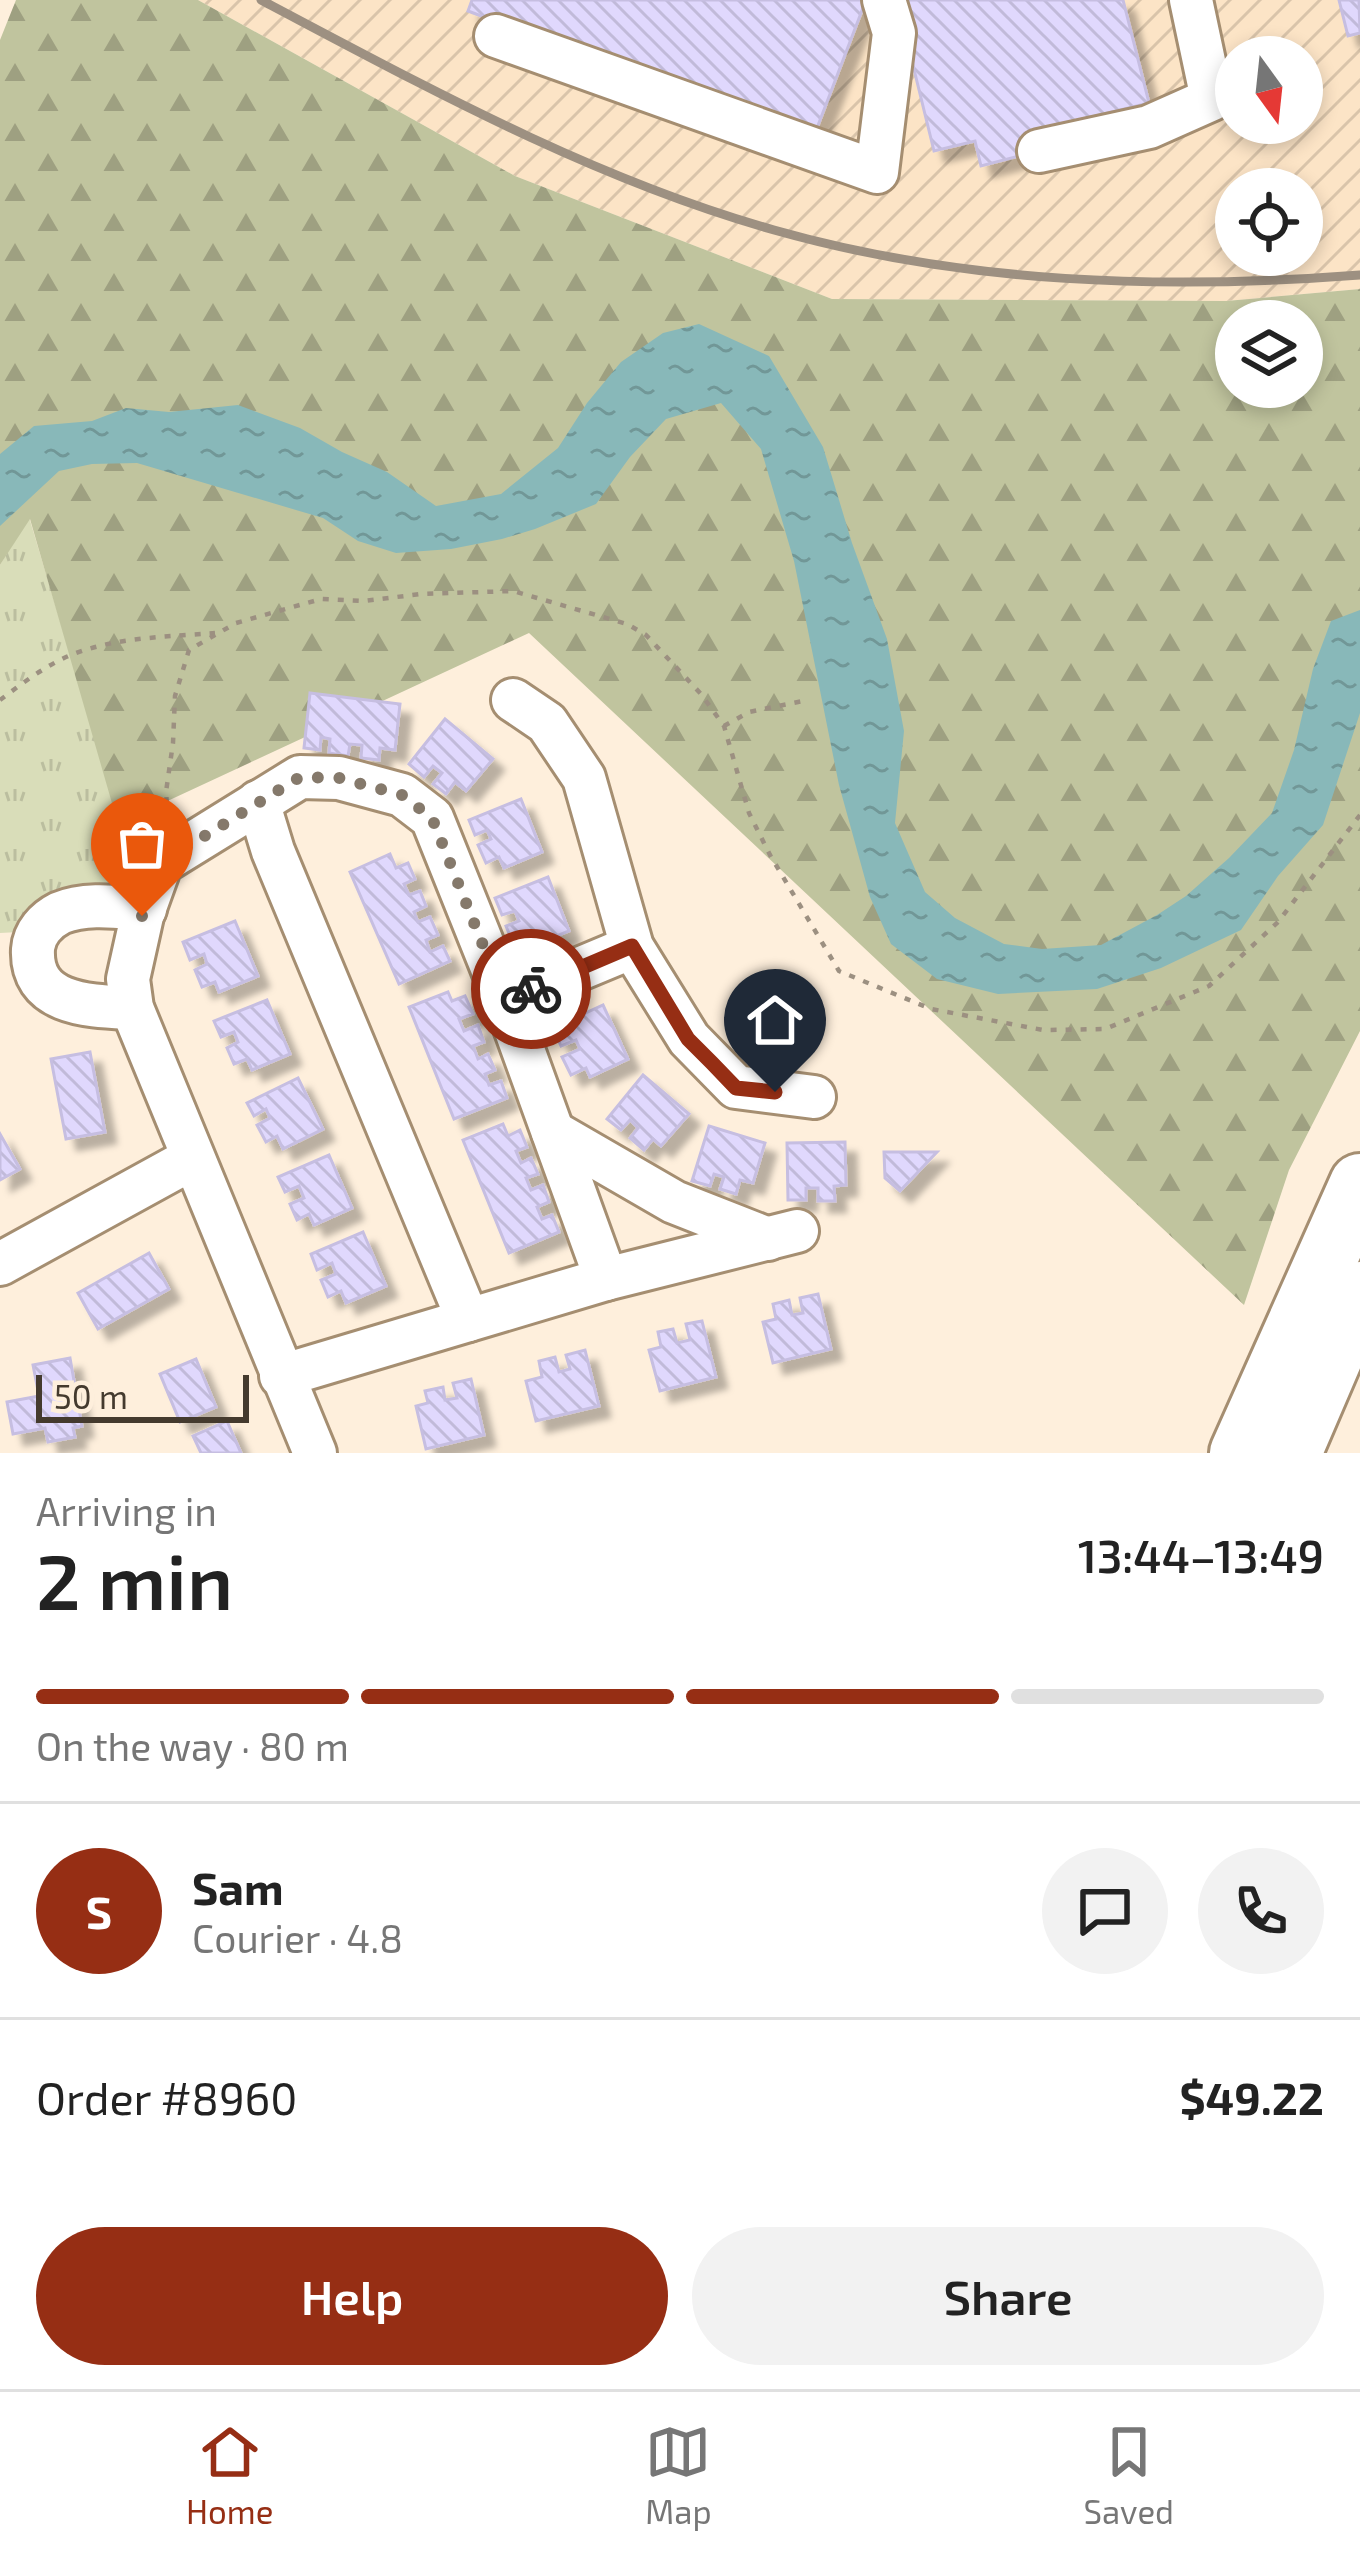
<!DOCTYPE html>
<html lang="en">
<head>
<meta charset="utf-8">
<style>
  :root { --surface:#fff; --page:#f2f2f2; --text:#222; --muted:#767676; --line:#e0e0e0; --accent:#962e14 }
  body { margin:0; font-family:"Exo 2",sans-serif; background:var(--page); color:var(--text); height:100vh; display:flex; flex-direction:column; font-size:45px; white-space:nowrap }
  * { box-sizing:border-box; margin:0 }
  p { font-size:39px; color:var(--muted) }
  .icon { flex:none; width:66px; height:66px; fill:none; stroke:currentColor; stroke-width:2; stroke-linecap:round; stroke-linejoin:round }
  .map { position:relative; height:1453px; overflow:hidden }
  .panel { display:flex; flex-direction:column; background:var(--surface); flex:1 }
  .panel>* { flex:none }
  .needle { width:78px; rotate:165deg }
  .fabs { position:absolute; left:1215px; top:36px; display:grid; gap:24px }
  .fabs a { display:grid; place-items:center; width:108px; height:108px; border-radius:50%; background:var(--surface); box-shadow:0 6px 18px #0003; font-size:60px }
  .scale { position:absolute; left:36px; bottom:30px; width:213px; box-sizing:border-box; padding-left:12px; border:6px solid #443a2e; border-top:0; font-size:33px; line-height:42px; white-space:nowrap; color:#443a2e; -webkit-text-stroke:9px #feefdc; paint-order:stroke }
  .pin { position:absolute; display:grid; place-items:center; width:102px; height:102px; color:#fff; margin:-123px -51px; border-radius:50% 50% 50% 0; rotate:-45deg; box-shadow:0 0 12px #0007 }
  .pin .icon { rotate:45deg }
  .courier { position:absolute; display:grid; place-items:center; width:120px; height:120px; margin:-60px; border:9px solid #962e14; border-radius:50%; background:#fff; color:#222; box-shadow:0 3px 15px #0007 }
  .overview em { font-style:normal; font-weight:600 }
  .overview div { display:flex; flex-direction:column-reverse }
  .overview { display:flex; align-items:center; justify-content:space-between; height:204px; padding:0 36px }
  h1 { font-size:78px; font-weight:600; line-height:90px }
  .bar { display:grid; grid-template-columns:repeat(4,1fr); gap:18px 12px; align-content:center; height:144px; padding:0 36px }
  .bar i { height:15px; border-radius:9px; background:var(--line) }
  .bar .current { background:var(--accent) }
  .bar p { grid-column:span 4 }
  .line { display:flex; align-items:center; gap:30px; padding:0 36px; border-top:3px solid var(--line) }
  .line div { flex:1 }
  .round { display:grid; place-items:center; flex:none; width:126px; height:126px; border-radius:63px; background:var(--page) }
  .button { display:flex; gap:24px; margin-top:auto; padding:24px 36px }
  .button a { flex:1; height:138px; border-radius:72px; background:var(--accent); color:#fff; font-size:48px; font-weight:600; line-height:138px; text-align:center }
  .button a+a { background:var(--page); color:var(--text) }
  .tabs { display:flex; justify-content:space-around; align-items:center; height:168px; border-top:3px solid var(--line); background:var(--surface); font-size:33px; color:var(--muted) }
  .tabs a { display:grid; justify-items:center; gap:6px }
  .tabs .current { color:var(--accent) }
  .map>svg:first-child { display:block }
</style>
</head>
<body>
<div class="map">
<svg width="1360" height="1453" viewBox="0 0 1360 1453">
  <defs>
    <pattern id="industrial-furrows" width="10" height="10" patternUnits="userSpaceOnUse" patternTransform="scale(3)"><rect width="10" height="10" fill="#fce4c6"/><path d="M-1 1l2-2M0 10L10 0M9 11l2-2" fill="none" stroke="#d9c4aa"/></pattern>
    <pattern id="grass-tufts" width="24" height="20" patternUnits="userSpaceOnUse" patternTransform="scale(3)"><rect width="24" height="20" fill="#d9ddb9"/><path d="M3 7l-1-3M5 7V3M7 7l1-3M15 17l-1-3M17 17v-4M19 17l1-3" fill="none" stroke="#bbbe9f"/></pattern>
    <pattern id="forest-firs" width="22" height="20" patternUnits="userSpaceOnUse" patternTransform="scale(3)"><rect width="22" height="20" fill="#c0c49e"/><path d="M5 1l3.5 6h-7zM16 11l3.5 6h-7z" fill="#9ea081"/></pattern>
    <pattern id="water-ripples" width="26" height="14" patternUnits="userSpaceOnUse" patternTransform="scale(3)"><rect width="26" height="14" fill="#88b8b9"/><path d="M2 4q2-2 4 0t4 0M15 11q2-2 4 0t4 0" fill="none" stroke="#719797"/></pattern>
    <pattern id="building-back-hatch" width="6" height="6" patternUnits="userSpaceOnUse" patternTransform="scale(3)"><rect width="6" height="6" fill="#e0d8fd"/><path d="M-1 5l2 2M0 0l6 6M5-1l2 2" fill="none" stroke="#c1bad9"/></pattern>
    <filter id="shadow"><feDropShadow dx="11" dy="11" stdDeviation="3" flood-color="#0004"/></filter>
  </defs>
  <rect width="100%" height="100%" fill="#feefdc"/>
  <path fill="url(#industrial-furrows)" fill-rule="evenodd" d="M198,0h1162v289l-134,12 -394,-2 -317,-123zM1236,57h66v66h-66zM1236,189h66v66h-66z"/>
  <polygon fill="url(#grass-tufts)" points="29,517 136,876 46,898 19,932 0,933 0,565"/>
  <path fill="url(#forest-firs)" fill-rule="evenodd" d="M16,0h182l317,176 317,123 394,2 134,-12v742l-71,139 -45,135 -715,-672 -411,191 -88,-305 -30,46v-525zM1236,321h66v66h-66z"/>
  <polygon fill="url(#water-ripples)" points="699,324 769,356 823,447 852,543 887,639 904,731 895,823 925,892 955,918 1004,944 1042,949 1101,945 1157,915 1186,896 1229,858 1272,813 1294,750 1313,669 1331,621 1360,610 1360,713 1323,825 1278,876 1241,930 1161,968 1097,989 998,994 937,979 891,944 870,897 839,785 794,561 761,449 721,403 666,419 630,457 596,504 535,529 502,539 451,549 396,553 358,541 323,518 137,463 92,464 59,471 0,526 0,454 34,426 92,421 126,408 169,412 238,405 300,428 342,452 387,472 436,506 501,494 558,448 587,403 621,362 663,333"/>
  <g fill="url(#building-back-hatch)" stroke="#c6bee1" stroke-width="3" filter="url(#shadow)">
    <polygon points="472,0 866,0 812,141 468,11"/>
    <polygon points="897,0 1123,0 1149,103 1025,133 1030,153 981,166 975,141 934,151"/>
    <polygon points="1339,0 1359,0 1360,33 1348,36"/>
    <polygon points="310,693 400,704 395,750 380,748 379,760 361,758 362,745 350,744 348,756 329,753 330,739 321,737 320,750 304,748"/>
    <polygon points="445,719 493,759 466,791 455,782 446,794 433,784 442,773 433,766 424,777 409,764"/>
    <polygon points="521,799 542,852 504,868 499,857 486,863 478,845 491,839 487,830 475,835 469,820"/>
    <polygon points="390,854 396,868 408,863 415,879 404,884 409,895 420,891 426,906 414,912 418,922 430,917 438,935 426,940 430,952 443,946 450,961 399,984 350,872"/>
    <polygon points="548,877 569,931 529,947 526,938 513,943 506,926 519,921 515,911 502,915 495,898"/>
    <polygon points="235,921 258,976 219,992 215,982 202,987 195,970 207,964 204,954 190,960 183,942"/>
    <polygon points="448,992 452,1001 465,996 473,1014 459,1019 464,1031 478,1025 484,1042 473,1046 478,1059 488,1054 495,1070 485,1074 489,1085 501,1081 507,1098 454,1119 409,1007"/>
    <polygon points="267,1000 290,1054 252,1070 247,1059 234,1064 227,1048 238,1042 234,1032 221,1037 214,1021"/>
    <polygon points="603,1005 628,1059 590,1077 586,1068 571,1075 562,1057 580,1049 576,1040 561,1046 553,1028"/>
    <polygon points="90,1052 105,1132 66,1139 51,1059"/>
    <polygon points="643,1075 689,1114 661,1146 653,1139 644,1150 630,1138 638,1128 630,1120 621,1130 607,1119"/>
    <polygon points="298,1078 323,1129 283,1149 277,1136 266,1142 257,1125 270,1118 266,1109 254,1116 247,1103"/>
    <polygon points="503,1124 508,1136 520,1130 527,1147 516,1151 521,1163 531,1158 538,1174 526,1178 531,1190 543,1185 549,1202 537,1207 542,1219 552,1215 559,1232 509,1253 463,1140"/>
    <polygon points="709,1126 765,1143 753,1183 740,1180 736,1194 720,1189 724,1177 714,1174 710,1186 692,1181"/>
    <polygon points="0,1134 20,1169 0,1180"/>
    <polygon points="845,1142 846,1185 834,1186 835,1201 818,1201 818,1188 806,1188 806,1200 788,1200 787,1143"/>
    <polygon points="884,1152 937,1152 900,1191 885,1178"/>
    <polygon points="329,1155 352,1208 314,1225 309,1214 297,1220 290,1204 304,1198 299,1186 285,1192 278,1177"/>
    <polygon points="363,1232 386,1286 346,1303 341,1291 328,1297 321,1280 336,1274 332,1263 317,1270 311,1254"/>
    <polygon points="149,1253 169,1289 98,1329 78,1293"/>
    <polygon points="818,1294 831,1349 773,1363 763,1322 776,1319 773,1304 789,1300 792,1315 803,1313 800,1298"/>
    <polygon points="702,1321 716,1377 660,1391 649,1350 661,1347 658,1332 673,1329 677,1343 690,1340 686,1324"/>
    <polygon points="585,1350 599,1406 536,1421 526,1381 542,1377 539,1361 555,1357 559,1372 570,1369 566,1355"/>
    <polygon points="70,1358 82,1426 73,1428 75,1437 48,1442 45,1428 13,1434 7,1402 39,1396 33,1365"/>
    <polygon points="196,1359 216,1407 180,1422 160,1374"/>
    <polygon points="471,1379 484,1435 426,1449 416,1406 428,1403 425,1391 443,1387 445,1400 457,1398 453,1383"/>
    <polygon points="227,1421 241,1453 201,1453 193,1436"/>
  </g>
  <g fill="none" stroke-linecap="round" stroke-linejoin="round">
    <defs>
      <g id="minor">
        <polyline points="496,36 877,172 894,33 884,0"/>
        <polyline points="1039,151 1149,127 1212,99 1191,0"/>
        <polyline points="513,700 547,723 584,778 632,947 689,1039 736,1087 814,1097"/>
        <polyline points="258,802 273,851 468,1320"/>
        <polyline points="505,1000 632,947"/>
        <path d="M132,1008c-41,-2 -102,-2 -99,-59 1,-16 13,-29 27,-36 26,-11 58,-6 85,-4"/>
        <polyline points="553,1132 674,1202 768,1239"/>
        <polyline points="0,1264 193,1158"/>
        <polyline points="281,1376 606,1279 797,1231"/>
        <polyline points="315,1453 132,1008 128,979 142,916 161,863 300,777 339,778 402,795 432,818 505,1000 606,1279"/>
      </g>
      <g id="highway">
        <polyline points="1240,1453 1360,1184"/>
        <polyline points="1291,1453 1360,1292"/>
      </g>
    </defs>
    <use href="#minor" stroke="#a58e71" stroke-width="48"/>
    <use href="#highway" stroke="#a58e71" stroke-width="66"/>
    <g stroke="#9c9081" stroke-width="4.5" stroke-dasharray="6 9" stroke-linecap="butt">
      <path d="M0,700c20,-15 41,-31 64,-42 46,-21 102,-21 151,-25"/>
      <polyline points="724,726 749,712 808,700"/>
      <polyline points="168,818 166,792 173,743 175,696 189,650 236,623 321,599 364,601 421,594 513,591 627,624 646,635 701,694 724,726 749,813 770,855 839,971 931,1009 1043,1030 1105,1029 1209,986 1278,922 1360,815"/>
    </g>
    <use href="#minor" stroke="#fff" stroke-width="42"/>
    <use href="#highway" stroke="#fff" stroke-width="60"/>
    <path stroke="#9d9081" stroke-width="9" d="M261,0c165,87 332,179 513,230 191,54 390,60 586,45"/>
  </g>
  <g fill="none" stroke-linecap="round" stroke-linejoin="round">
    <polyline stroke="#85796b" stroke-width="12" stroke-dasharray="0 21.6" points="142,916 161,863 300,777 339,778 402,795 432,818 505,1000 531,989"/>
    <polyline stroke="#962e14" stroke-width="15" points="531,989 632,946 688,1039 712,1063 736,1088 775,1092"/>
  </g>
</svg>
<div class="fabs">
<a><svg class="needle" viewBox="-14 -14 28 28"><path d="M0-13l5 13h-10z" fill="#e53935"/><path d="M0 13l5-13h-10z" fill="#767676"/></svg></a>
<a><svg class="icon" aria-label="locate" viewBox="0 0 24 24"><circle cx="12" cy="12" r="6"/><path d="M12 2v4M12 18v4M2 12h4M18 12h4"/></svg></a>
<a><svg class="icon" aria-label="layers" viewBox="0 0 24 24"><path d="M12 4l9 5-9 5-9-5zM3 14l9 5 9-5"/></svg></a>
</div>
<div class="scale">50 m</div>
<div class="pin" style="left:142px;top:916px;background:#ea580c"><svg class="icon" aria-label="bag" viewBox="0 0 24 24"><path d="M5 8h14l-1 12H6zM9 8a3 3 0 0 1 6 0"/></svg></div>
<div class="pin" style="left:775px;top:1092px;background:#1f2937"><svg class="icon" aria-label="home" viewBox="0 0 24 24"><path d="M3 11l9-7 9 7M6 9v11h12V9"/></svg></div>
<div class="courier" style="left:531px;top:989px"><svg class="icon" aria-label="bike" viewBox="0 0 24 24"><circle cx="6" cy="16" r="4"/><circle cx="18" cy="16" r="4"/><path d="M6 16l4-8h5l3 8M10 8l3 8H6M13 5h3"/></svg></div>
</div>
<section class="panel">
<div class="overview"><div><h1>2 min</h1><p>Arriving in</p></div><em>13:44–13:49</em></div>
<div class="bar"><i class="current"></i><i class="current"></i><i class="current"></i><i></i><p>On the way · 80 m</p></div>
<div class="line" style="height:216px"><b class="round" style="background:var(--accent);color:#fff">S</b><div><b>Sam</b><p>Courier · 4.8</p></div><a class="round"><svg class="icon" aria-label="chat" viewBox="0 0 24 24"><path d="M4 5h16v11H9l-5 4z"/></svg></a><a class="round"><svg class="icon" aria-label="phone" viewBox="0 0 24 24"><path d="M5 4h4l2 5-3 2q2 4 5 5l2-3 5 2v4C11 20 4 13 5 4z"/></svg></a></div>
<div class="line" style="height:156px"><div>Order #8960</div><b>$49.22</b></div>
<div class="button"><a>Help</a><a>Share</a></div>
</section>
<nav class="tabs">
<a class="current"><svg class="icon" aria-label="home" viewBox="0 0 24 24"><path d="M3 11l9-7 9 7M6 9v11h12V9"/></svg>Home</a>
<a><svg class="icon" aria-label="map" viewBox="0 0 24 24"><path d="M3 6l6-2 6 2 6-2v14l-6 2-6-2-6 2zM9 4v14M15 6v14"/></svg>Map</a>
<a><svg class="icon" aria-label="saved" viewBox="0 0 24 24"><path d="M7 4h10v16l-5-4-5 4z"/></svg>Saved</a>
</nav>
</body>
</html>
